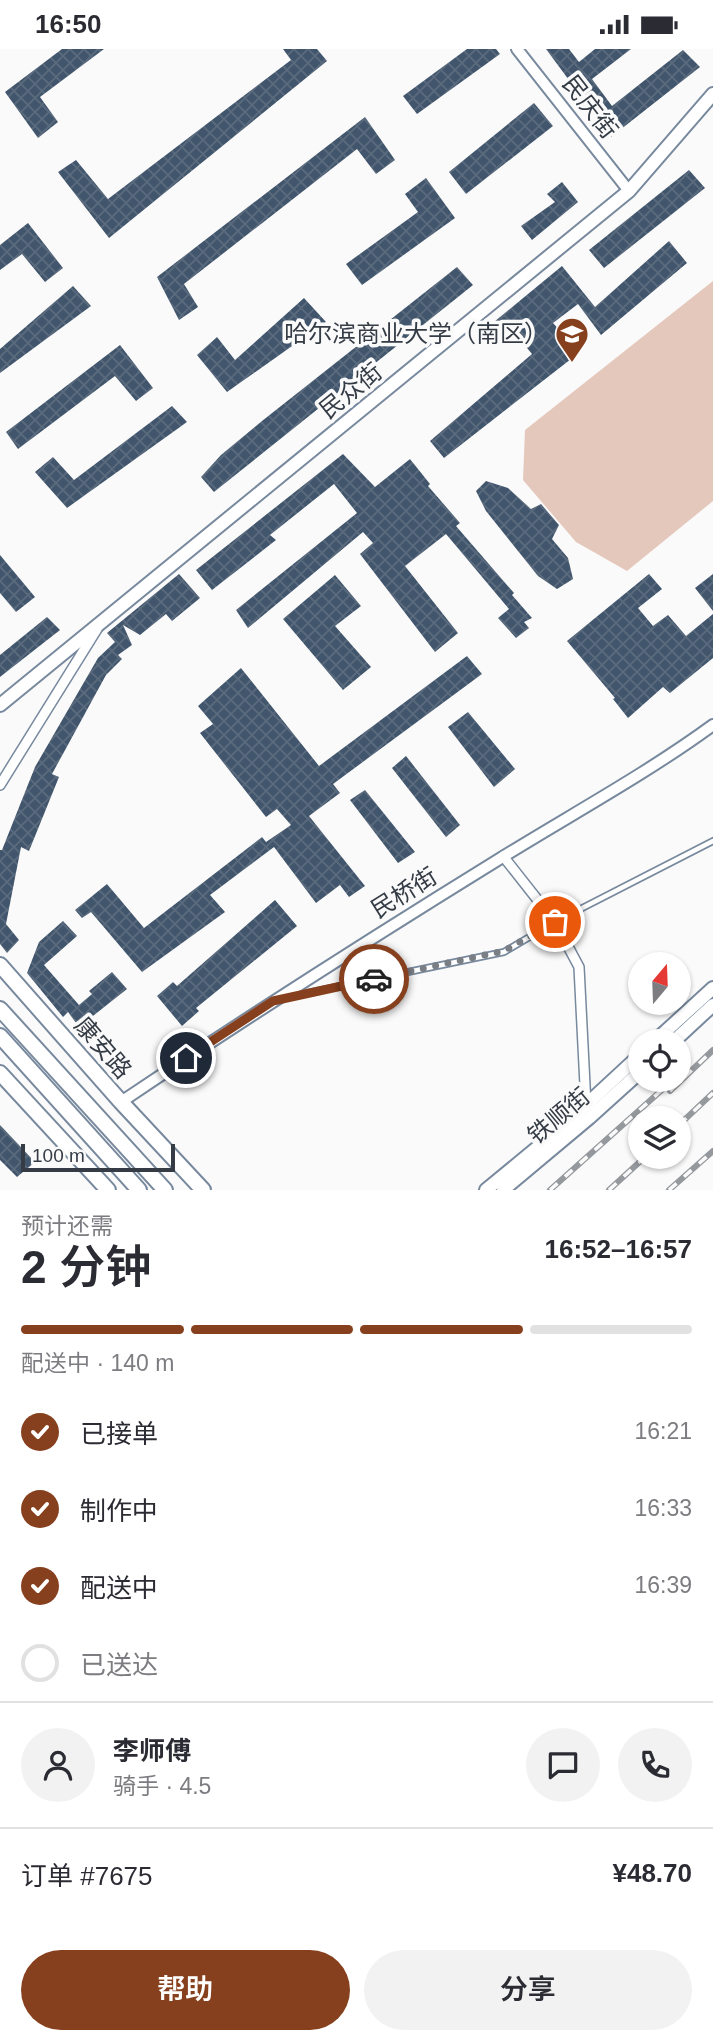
<!DOCTYPE html>
<html lang="zh">
<head>
<meta charset="utf-8">
<style>
  :root { --surface:#fff; --page:#f2f2f3; --text:#2b2b33; --muted:#7c7c81; --line:#e1e1e2; --accent:#87401d }
  body { margin:0; font-family:Arial,"Noto Sans SC",sans-serif; background:var(--page); color:var(--text); height:100vh; display:flex; flex-direction:column; font-size:26px; white-space:nowrap }
  * { box-sizing:border-box; margin:0 }
  p { font-size:23px; color:var(--muted) }
  .icon { flex:none; width:38px; height:38px; fill:none; stroke:currentColor; stroke-width:2; stroke-linecap:round; stroke-linejoin:round }
  .map { position:relative; height:1141px; overflow:hidden }
  .details { display:flex; flex-direction:column; background:var(--surface); flex:1 }
  .details>* { flex:none }
  .needle { width:46px; rotate:19deg }
  .fabs { position:absolute; left:628px; top:903px; display:grid; gap:14px }
  .fabs a { display:grid; place-items:center; width:63px; height:63px; border-radius:50%; background:var(--surface); box-shadow:0 2px 5px #0004; font-size:35px }
  .scale { position:absolute; left:21px; bottom:18px; width:154px; box-sizing:border-box; padding-left:7px; border:4px solid #353c46; border-top:0; font-size:19px; line-height:24px; white-space:nowrap; color:#353c46; -webkit-text-stroke:5px #fafafa; paint-order:stroke }
  .pin { position:absolute; display:grid; place-items:center; width:60px; height:60px; color:#fff; margin:-30px; border:4px solid #fff; border-radius:50%; box-shadow:0 2px 7px #0007 }
  .courier { position:absolute; display:grid; place-items:center; width:70px; height:70px; margin:-35px; border:5px solid #87401d; border-radius:50%; background:#fff; color:#222; box-shadow:0 2px 9px #0007 }
  .head em { font-style:normal; font-weight:600 }
  .head div { display:flex; flex-direction:column-reverse }
  .head { display:flex; align-items:center; justify-content:space-between; height:119px; padding:0 21px }
  h1 { font-size:46px; font-weight:600; line-height:52px }
  .bar { display:grid; grid-template-columns:repeat(4,1fr); gap:10px 7px; align-content:center; height:84px; padding:0 21px }
  .bar i { height:9px; border-radius:5px; background:var(--line) }
  .bar .selected { background:var(--accent) }
  .bar p { grid-column:span 4 }
  .line { display:flex; align-items:center; gap:18px; padding:0 21px; border-top:2px solid var(--line) }
  .line div { flex:1 }
  .round { display:grid; place-items:center; flex:none; width:74px; height:74px; border-radius:37px; background:var(--page) }
  ol { padding:0 21px; list-style:none }
  li { display:flex; align-items:center; gap:21px; height:77px }
  li p { margin-inline-start:auto }
  li .icon { padding:7px; border-radius:50%; background:var(--accent); color:#fff; stroke-width:4 }
  li:last-child { color:var(--muted) }
  li i { width:38px; height:38px; border:4px solid var(--line); border-radius:50% }
  .cta { display:flex; gap:14px; margin-top:auto; padding:14px 21px }
  .cta a { flex:1; height:80px; border-radius:42px; background:var(--accent); color:#fff; font-size:28px; font-weight:600; line-height:80px; text-align:center }
  .cta a+a { background:var(--page); color:var(--text) }
  .status { display:flex; justify-content:space-between; align-items:center; height:49px; padding:0 35px; background:var(--surface); direction:ltr }
  .status svg { height:19px; fill:currentColor }
  .map>svg:first-child { display:block }
</style>
</head>
<body>
<div class="status"><b>16:50</b><svg viewBox="0 0 49 12"><path d="M0 12V9h3v3zM5 12V6h3v6zM10 12V3h3v9zM15 12V0h3v12zM26 1h20v11H26zM47 4h2v5h-2z"/></svg></div>
<div class="map">
<svg width="713" height="1141" viewBox="0 0 713 1141">
  <defs>
    <pattern id="building-cross-hatch" width="8" height="8" patternUnits="userSpaceOnUse" patternTransform="scale(1.75)"><rect width="8" height="8" fill="#41556c"/><path d="M0 0l8 8M0 8l8-8" fill="none" stroke="#5b6b7e"/></pattern>
  </defs>
  <rect width="100%" height="100%" fill="#fafafa"/>
  <polygon fill="#e5c8bc" points="713,232 713,452 627,522 576,493 523,431 525,381"/>
  <g fill="url(#building-cross-hatch)">
    <polygon points="62,0 104,0 40,48 58,73 38,89 5,43"/>
    <polygon points="283,0 317,0 327,12 109,189 58,123 76,111 108,150 291,11"/>
    <polygon points="467,0 496,0 500,5 417,65 403,47"/>
    <polygon points="546,0 569,0 579,13 595,0 631,0 592,30 612,57 683,1 700,18 611,88"/>
    <polygon points="534,54 553,77 466,145 449,123"/>
    <polygon points="365,68 395,111 376,125 357,100 184,235 198,258 179,271 157,228"/>
    <polygon points="689,121 705,139 604,219 589,201"/>
    <polygon points="426,129 455,169 362,236 346,215 418,163 405,145"/>
    <polygon points="562,133 578,153 532,191 521,177 555,153 547,145"/>
    <polygon points="28,174 63,219 45,233 22,205 0,221 0,196"/>
    <polygon points="669,192 687,214 601,286 578,255 553,274 580,303 444,409 430,392 532,305 508,276 503,281 494,273 562,217 595,258"/>
    <polygon points="457,218 473,236 214,443 201,428 221,406 262,372"/>
    <polygon points="73,237 91,257 0,324 0,300"/>
    <polygon points="304,249 326,273 227,343 197,306 217,288 235,311"/>
    <polygon points="120,296 153,339 136,352 115,327 18,400 6,383"/>
    <polygon points="172,357 187,373 67,459 35,423 53,408 74,431"/>
    <polygon points="343,405 375,438 410,410 430,435 428,437 460,474 456,477 514,544 512,546 532,569 524,573 529,579 516,589 498,569 509,560 446,485 405,517 458,584 435,603 360,505 373,494 363,483 248,579 236,561 357,464 334,435 270,486 276,491 212,541 196,521"/>
    <polygon points="486,432 508,439 531,460 541,455 559,476 552,490 568,509 573,530 557,540 538,527 486,462 476,442"/>
    <polygon points="0,506 35,548 16,563 0,544"/>
    <polygon points="179,525 200,549 172,572 166,565 140,586 123,576 132,596 118,606 122,610 106,626 52,725 59,728 29,802 21,798 6,875 19,891 7,904 0,895 0,801 2,801 35,718 98,609 115,593 107,584"/>
    <polygon points="649,525 662,540 638,559 653,577 668,566 686,587 713,565 713,609 670,644 663,638 628,669 613,650 615,649 567,592"/>
    <polygon points="713,525 713,562 695,539"/>
    <polygon points="335,526 361,557 335,577 371,618 343,641 283,570"/>
    <polygon points="47,568 60,581 0,628 0,606"/>
    <polygon points="467,607 482,625 333,735 340,744 309,767 365,837 349,848 340,836 316,854 274,798 210,846 225,863 142,923 91,863 82,869 75,861 107,835 144,879 262,788 266,793 291,776 277,760 266,768 200,684 213,675 198,657 241,619 319,717"/>
    <polygon points="468,663 515,720 494,738 448,678"/>
    <polygon points="406,707 460,776 446,788 392,719"/>
    <polygon points="365,741 415,803 398,814 350,751"/>
    <polygon points="275,851 297,877 196,959 199,962 182,977 157,947 173,933 177,937"/>
    <polygon points="63,872 77,887 44,916 79,956 92,945 89,942 112,923 127,940 79,978 68,963 63,968 27,924 39,893"/>
    <polygon points="0,1076 35,1113 17,1128 0,1111"/>
  </g>
  <g fill="none" stroke-linecap="round" stroke-linejoin="round">
    <defs>
      <polyline id="service" points="288,948 504,903 555,873 713,792"/>
      <g id="minor">
        <polyline points="0,736 97,580"/>
        <polyline points="503,807 555,873 579,918 586,1056"/>
      </g>
      <g id="tertiary">
        <polyline points="517,0 629,142"/>
        <path d="M121,1053c125,-84 252,-165 380,-244 71,-44 145,-84 212,-133"/>
      </g>
      <g id="secondary">
        <polyline points="0,656 629,142 713,45"/>
        <polyline points="655,992 713,939"/>
        <polyline points="674,992 713,956"/>
        <polyline points="486,1141 560,1080 640,1006"/>
        <polyline points="503,1141 589,1069 640,1023"/>
      </g>
      <g id="trunk">
        <polyline points="0,916 121,1053 203,1141"/>
        <polyline points="0,960 165,1141"/>
        <polyline points="0,987 139,1141"/>
        <polyline points="0,1024 108,1141"/>
      </g>
    </defs>
    <use href="#service" stroke="#78899e" stroke-width="8"/>
    <use href="#minor" stroke="#78899e" stroke-width="12"/>
    <use href="#tertiary" stroke="#78899e" stroke-width="14"/>
    <use href="#secondary" stroke="#78899e" stroke-width="16"/>
    <use href="#trunk" stroke="#78899e" stroke-width="18"/>
    <use href="#service" stroke="#fff" stroke-width="4.5"/>
    <use href="#minor" stroke="#fff" stroke-width="9"/>
    <use href="#tertiary" stroke="#fff" stroke-width="10"/>
    <use href="#secondary" stroke="#fff" stroke-width="12"/>
    <use href="#trunk" stroke="#fff" stroke-width="14"/>
    <defs>
      <g id="rail">
        <polyline points="670,1042 713,1001"/>
        <polyline points="679,1076 713,1044"/>
        <polyline points="550,1141 673,1031"/>
        <polyline points="609,1141 645,1108"/>
        <polyline points="669,1141 713,1102"/>
      </g>
    </defs>
    <use href="#rail" stroke="#95999e" stroke-width="6"/>
    <use href="#rail" stroke="#fafafa" stroke-width="3.5" stroke-dasharray="10" stroke-linecap="butt"/>
  </g>
  <g fill="none" stroke-linecap="round" stroke-linejoin="round">
    <polyline stroke="#7a7e85" stroke-width="7" stroke-dasharray="0 12.6" points="374,930 504,902 555,873"/>
    <polyline stroke="#87401d" stroke-width="9" points="186,1009 273,952 374,930"/>
  </g>
  <defs>
    <symbol id="university-pin" viewBox="-11 -11 22 30"><path d="M0 17L-7.5 6A9.5 9.5 0 1 1 7.5 6Z" fill="#87401d" stroke="#fafafa"/><path d="M0-5L7-2L0 1L-7-2ZM-4 1L0 2.5L4 1V4Q0 6-4 4Z" fill="#fff"/></symbol>
  </defs>
  <g fill-rule="evenodd">
    <use href="#university-pin" x="553" y="266" width="38" height="52"/>
  </g>
  <g text-anchor="middle" stroke-width="7" stroke-linejoin="round" paint-order="stroke">
    <g font-size="24" fill="#353c46" stroke="#fafafa">
      <text transform="translate(590 58) rotate(52)" y="8">民庆街</text>
      <text transform="translate(351 342) rotate(-39)" y="8">民众街</text>
      <text transform="translate(404 844) rotate(-32)" y="8">民桥街</text>
      <text transform="translate(103 999) rotate(49)" y="8">康安路</text>
      <text transform="translate(559 1067) rotate(-40)" y="8">铁顺街</text>
    </g>
    <g font-size="24" fill="#353c46" stroke="#fafafa" text-anchor="end">
      <text x="548" y="293">哈尔滨商业大学（南区）</text>
    </g>
  </g>
</svg>
<div class="fabs">
<a><svg class="needle" viewBox="-14 -14 28 28"><path d="M0-13l5 13h-10z" fill="#e53935"/><path d="M0 13l5-13h-10z" fill="#7c7c81"/></svg></a>
<a><svg class="icon" aria-label="locate" viewBox="0 0 24 24"><circle cx="12" cy="12" r="6"/><path d="M12 2v4M12 18v4M2 12h4M18 12h4"/></svg></a>
<a><svg class="icon" aria-label="layers" viewBox="0 0 24 24"><path d="M12 4l9 5-9 5-9-5zM3 14l9 5 9-5"/></svg></a>
</div>
<div class="scale">100 m</div>
<div class="pin" style="left:555px;top:873px;background:#ea580c"><svg class="icon" aria-label="bag" viewBox="0 0 24 24"><path d="M5 8h14l-1 12H6zM9 8a3 3 0 0 1 6 0"/></svg></div>
<div class="pin" style="left:186px;top:1009px;background:#1f2937"><svg class="icon" aria-label="home" viewBox="0 0 24 24"><path d="M3 11l9-7 9 7M6 9v11h12V9"/></svg></div>
<div class="courier" style="left:374px;top:930px"><svg class="icon" aria-label="car" viewBox="0 0 24 24"><path d="M5 17H2v-5l4-1 3-4h7l3 4 3 1v5h-3M9 17h6M6 11h13"/><circle cx="7" cy="17" r="2"/><circle cx="17" cy="17" r="2"/></svg></div>
</div>
<section class="details">
<div class="head"><div><h1>2 分钟</h1><p>预计还需</p></div><em>16:52–16:57</em></div>
<div class="bar"><i class="selected"></i><i class="selected"></i><i class="selected"></i><i></i><p>配送中 · 140 m</p></div>
<ol>
<li><svg class="icon" aria-label="check" viewBox="0 0 24 24"><path d="M5 12l5 5 9-10"/></svg>已接单<p>16:21</p></li>
<li><svg class="icon" aria-label="check" viewBox="0 0 24 24"><path d="M5 12l5 5 9-10"/></svg>制作中<p>16:33</p></li>
<li><svg class="icon" aria-label="check" viewBox="0 0 24 24"><path d="M5 12l5 5 9-10"/></svg>配送中<p>16:39</p></li>
<li><i></i>已送达</li>
</ol>
<div class="line" style="height:126px"><a class="round"><svg class="icon" aria-label="person" viewBox="0 0 24 24"><circle cx="12" cy="8" r="4"/><path d="M4 21q1-7 8-7t8 7"/></svg></a><div><b>李师傅</b><p>骑手 · 4.5</p></div><a class="round"><svg class="icon" aria-label="chat" viewBox="0 0 24 24"><path d="M4 5h16v11H9l-5 4z"/></svg></a><a class="round"><svg class="icon" aria-label="phone" viewBox="0 0 24 24"><path d="M5 4h4l2 5-3 2q2 4 5 5l2-3 5 2v4C11 20 4 13 5 4z"/></svg></a></div>
<div class="line" style="height:91px"><div>订单 #7675</div><b>¥48.70</b></div>
<div class="cta"><a>帮助</a><a>分享</a></div>
</section>
</body>
</html>
